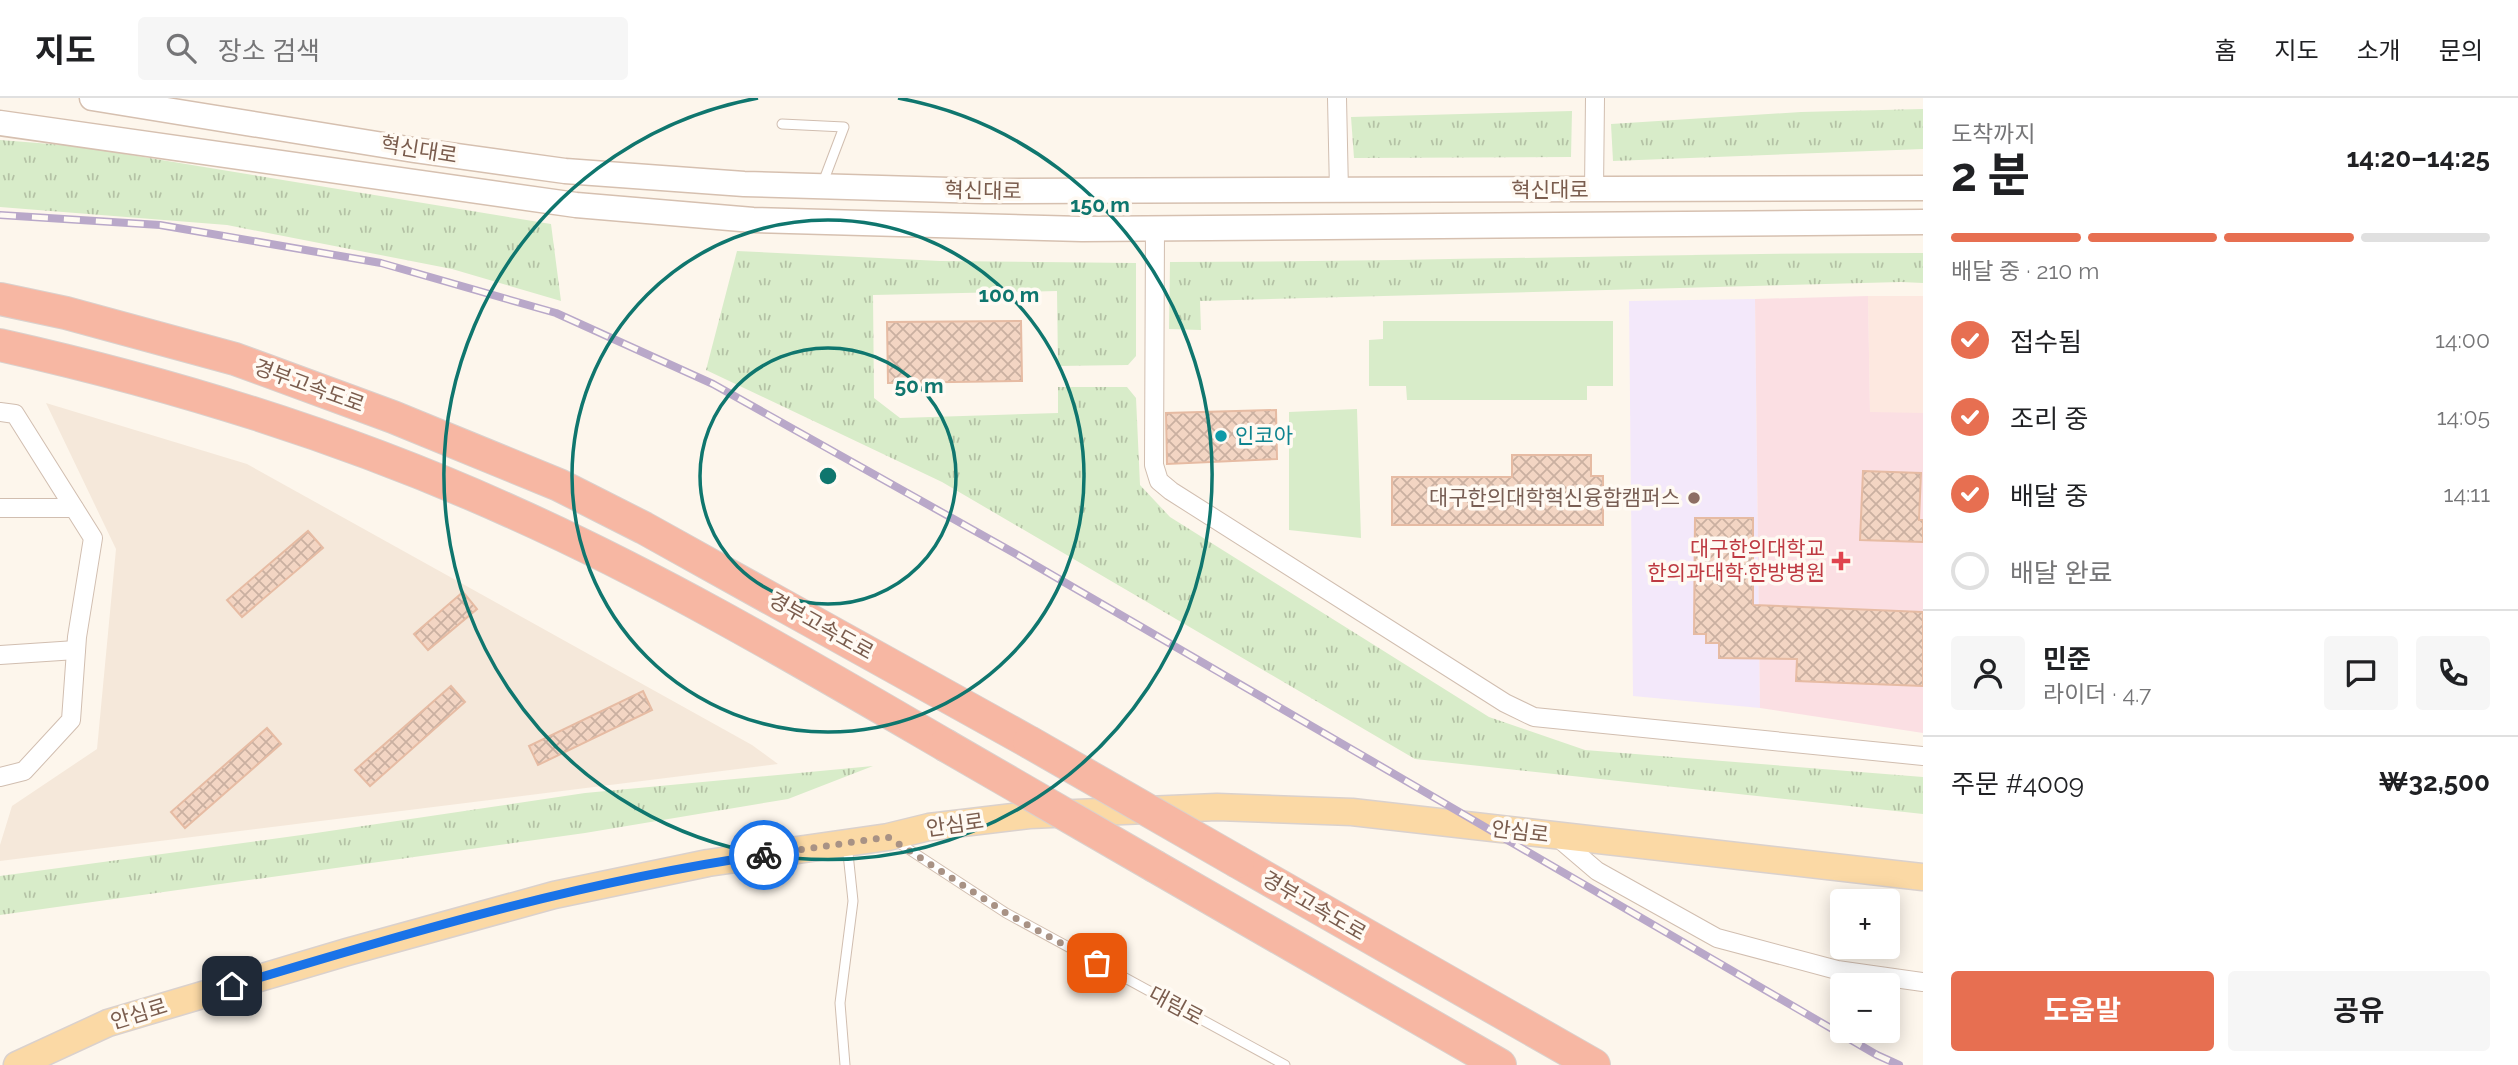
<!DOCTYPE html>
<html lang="ko">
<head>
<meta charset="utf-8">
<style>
  :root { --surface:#fff; --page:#f6f6f6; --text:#202124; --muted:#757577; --line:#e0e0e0; --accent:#e76f51 }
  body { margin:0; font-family:Raleway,"Noto Sans KR",sans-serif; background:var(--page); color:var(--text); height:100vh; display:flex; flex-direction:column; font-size:26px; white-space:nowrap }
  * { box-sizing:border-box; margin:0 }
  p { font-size:23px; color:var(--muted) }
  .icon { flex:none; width:38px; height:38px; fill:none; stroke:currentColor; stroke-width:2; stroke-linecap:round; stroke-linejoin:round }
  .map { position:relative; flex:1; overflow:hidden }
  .panel { display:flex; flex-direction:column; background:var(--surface); width:595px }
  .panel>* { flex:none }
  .fabs { position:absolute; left:1830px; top:791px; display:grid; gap:14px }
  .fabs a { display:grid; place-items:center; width:70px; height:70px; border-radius:7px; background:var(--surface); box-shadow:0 4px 18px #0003; font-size:35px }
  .pin { position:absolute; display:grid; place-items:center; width:60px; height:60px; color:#fff; margin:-30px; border-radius:14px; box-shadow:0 4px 10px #0006 }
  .courier { position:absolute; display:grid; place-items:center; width:70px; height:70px; margin:-35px; border:5px solid #1a73e8; border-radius:50%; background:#fff; color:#222; box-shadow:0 2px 9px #0007 }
  .headline em { font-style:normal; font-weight:700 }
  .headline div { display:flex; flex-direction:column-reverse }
  .headline { display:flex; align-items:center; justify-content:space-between; height:119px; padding:0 28px }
  h1 { font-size:46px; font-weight:700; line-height:52px }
  .bar { display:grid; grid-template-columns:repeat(4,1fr); gap:10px 7px; align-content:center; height:84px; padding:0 28px }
  .bar i { height:9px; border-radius:5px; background:var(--line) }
  .bar .selected { background:var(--accent) }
  .bar p { grid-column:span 4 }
  .line { display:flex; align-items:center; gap:18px; padding:0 28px; border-top:2px solid var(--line) }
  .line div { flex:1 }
  .round { display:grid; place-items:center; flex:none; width:74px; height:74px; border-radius:7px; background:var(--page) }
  ol { padding:0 28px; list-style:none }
  li { display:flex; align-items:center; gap:21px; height:77px }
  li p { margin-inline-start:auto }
  li .icon { padding:7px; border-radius:50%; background:var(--accent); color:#fff; stroke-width:4 }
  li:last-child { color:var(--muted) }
  li i { width:38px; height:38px; border:4px solid var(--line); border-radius:50% }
  .cta { display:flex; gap:14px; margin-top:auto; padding:14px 28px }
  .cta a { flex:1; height:80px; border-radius:7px; background:var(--accent); color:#fff; font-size:28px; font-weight:700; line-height:80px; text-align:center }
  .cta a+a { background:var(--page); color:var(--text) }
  header { display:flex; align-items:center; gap:42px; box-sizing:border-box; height:98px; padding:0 35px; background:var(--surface); border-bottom:2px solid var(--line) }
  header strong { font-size:33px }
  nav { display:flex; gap:38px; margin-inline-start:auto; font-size:24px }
  .search { width:490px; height:63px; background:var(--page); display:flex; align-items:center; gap:18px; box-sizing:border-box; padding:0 24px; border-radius:7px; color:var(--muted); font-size:26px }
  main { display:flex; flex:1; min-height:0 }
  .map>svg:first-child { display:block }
</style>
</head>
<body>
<header>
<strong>지도</strong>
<div class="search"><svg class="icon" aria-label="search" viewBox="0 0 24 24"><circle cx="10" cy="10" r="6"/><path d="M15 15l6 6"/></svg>장소 검색</div>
<nav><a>홈</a><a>지도</a><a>소개</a><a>문의</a></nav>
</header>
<main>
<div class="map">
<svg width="1923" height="967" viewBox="0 0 1923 967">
  <defs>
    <pattern id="grass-tufts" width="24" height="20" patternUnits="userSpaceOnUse" patternTransform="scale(1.75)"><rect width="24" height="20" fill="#d8ecc9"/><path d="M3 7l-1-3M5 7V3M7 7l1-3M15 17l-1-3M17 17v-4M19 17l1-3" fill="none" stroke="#b4c2a5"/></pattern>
    <pattern id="building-cross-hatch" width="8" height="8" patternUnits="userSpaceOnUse" patternTransform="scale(1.75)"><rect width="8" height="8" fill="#f3d5c3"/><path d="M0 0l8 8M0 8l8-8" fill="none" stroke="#cab0a1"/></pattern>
  </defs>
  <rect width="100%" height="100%" fill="#fdf6ec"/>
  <polygon fill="#f5e8da" points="46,305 247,366 752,647 778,666 0,763 0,747 12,708 97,651 116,451"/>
  <polygon fill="#fde8e0" points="1868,198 1923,198 1923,315 1870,315"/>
  <polygon fill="#f3e8fa" points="1755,201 1760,610 1633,598 1629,203"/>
  <polygon fill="#fbdfe3" points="1868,198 1870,314 1923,315 1923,635 1760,610 1755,201"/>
  <g fill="url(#grass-tufts)">
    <polygon points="1923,11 1923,51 1613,63 1611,26 1801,14"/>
    <polygon points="1572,13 1571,59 1354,60 1351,19"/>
    <polygon points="0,42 76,48 551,126 561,203 452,171 227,127 0,109"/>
    <polygon points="737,153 940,163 1136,165 1136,258 1128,267 1058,268 1057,193 873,197 874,300 900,320 1058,315 1058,289 1127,289 1136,300 1140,387 1170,419 1489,619 1585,652 1923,679 1923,716 1415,661 942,384 706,272"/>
    <path d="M1923,155v30l-22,-1 -701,19 1,29 -32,-1 1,-67c251,0 502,-9 753,-9z"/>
    <polygon points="873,668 788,701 585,735 0,817 0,778 316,735 585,695"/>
  </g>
  <g fill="#d8ecc9">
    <polygon points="1383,223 1613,223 1613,288 1587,288 1587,302 1407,302 1406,288 1369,288 1369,242 1383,241"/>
    <polygon points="1357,311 1361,440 1289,432 1289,314"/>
  </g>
  <g fill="url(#building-cross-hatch)" stroke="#e6bba3" stroke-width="2">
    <polygon points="1021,223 1022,283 888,285 887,224"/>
    <polygon points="1276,312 1277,361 1167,366 1166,315"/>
    <polygon points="1512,357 1591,357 1591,378 1603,378 1603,427 1392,427 1392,379 1512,379"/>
    <polygon points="1863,373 1921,375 1919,422 1923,422 1923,444 1860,442"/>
    <polygon points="1695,420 1753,420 1753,507 1923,514 1923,588 1796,583 1797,561 1719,560 1719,545 1706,545 1706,536 1694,536"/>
    <polygon points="308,433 323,450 242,519 227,502"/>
    <polygon points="463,494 477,511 428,552 414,536"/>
    <polygon points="451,588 465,604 370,688 355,672"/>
    <polygon points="643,593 652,612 538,667 529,648"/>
    <polygon points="267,630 281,646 185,730 171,714"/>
  </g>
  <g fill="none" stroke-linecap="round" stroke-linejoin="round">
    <defs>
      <g id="lane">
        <polyline points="782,26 844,29 822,87"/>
        <polyline points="896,743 1006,815 1285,967"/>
        <polyline points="845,967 840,905 853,803 847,746"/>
      </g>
      <g id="street">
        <polyline points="1337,0 1339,93"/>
        <polyline points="1594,92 1595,0"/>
        <polyline points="1155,130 1154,367 1159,383 1171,393 1505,605 1534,619 1923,658"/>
        <polyline points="0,314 15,316 93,440 77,539 71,622 24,673 0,679"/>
        <polyline points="0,410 74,410"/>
        <polyline points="0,557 76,552"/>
        <polyline points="1556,738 1597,773 1717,840 1837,872 1923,884"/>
      </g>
      <g id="secondary">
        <polyline points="92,0 414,52 565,73 744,86 984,93 1923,90"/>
        <polyline points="0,25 576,107 753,122 1082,131 1923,124"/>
      </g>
      <polyline id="primary" points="17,967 108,925 347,854 554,797 708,765 888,739 929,729 1029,717 1217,709 1352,714 1923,779"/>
      <g id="highway">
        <polyline points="0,201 66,215 235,261 393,319 559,387 644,430 1029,644"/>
        <path d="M0,247c174,39 349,93 512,167 150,67 292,151 433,233"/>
        <polyline points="1238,764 1594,967"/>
        <polyline points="1156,769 1500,967"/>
      </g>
    </defs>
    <use href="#lane" stroke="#d1beb0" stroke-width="11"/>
    <use href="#street" stroke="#d1beb0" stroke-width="20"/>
    <use href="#secondary" stroke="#d6c0b0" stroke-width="27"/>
    <use href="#primary" stroke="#dad1cd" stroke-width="29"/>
    <use href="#highway" stroke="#dad1cd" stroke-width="34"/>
    <use href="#lane" stroke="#fff" stroke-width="9"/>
    <use href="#street" stroke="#fff" stroke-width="18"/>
    <use href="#secondary" stroke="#fff" stroke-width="24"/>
    <use href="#primary" stroke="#fbd9a5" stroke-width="26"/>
    <use href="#highway" stroke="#f7b7a3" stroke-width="32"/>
    <defs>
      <polyline id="rail" points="0,117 160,127 381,165 556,215 713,286 1016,456 1877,957 1899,967"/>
    </defs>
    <use href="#rail" stroke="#b9a8c9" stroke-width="8"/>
    <use href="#rail" stroke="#fffaf3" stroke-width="5" stroke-dasharray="16" stroke-linecap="butt"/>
    <defs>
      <g id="highway-bridge">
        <polyline points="1029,644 1238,764"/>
        <polyline points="945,647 1156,769"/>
      </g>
    </defs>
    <use href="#highway-bridge" stroke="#dad1cd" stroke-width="34" stroke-linecap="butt"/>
    <use href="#highway-bridge" stroke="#f7b7a3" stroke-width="32"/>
  </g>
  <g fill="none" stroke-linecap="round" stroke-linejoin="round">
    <polyline stroke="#a89285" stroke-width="7" stroke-dasharray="0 12.6" points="764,757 888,739 1006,815 1097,865"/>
    <path stroke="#1a73e8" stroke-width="9" d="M232,888c174,-53 351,-105 532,-131"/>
  </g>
  <g fill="none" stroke="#0f766e" stroke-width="3.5">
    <circle cx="828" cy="378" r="128"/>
    <circle cx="828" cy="378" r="256"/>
    <path d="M898 0A384 384 0 1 1 758 0"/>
  </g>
  <circle fill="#0f9aa8" stroke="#fffaf3" stroke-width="2.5" cx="1221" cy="338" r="7"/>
  <circle fill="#8d6e63" stroke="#fffaf3" stroke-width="2.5" cx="1694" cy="400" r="7"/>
  <path fill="#e0444e" stroke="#fffaf3" stroke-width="2.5" d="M1837.5 452.5h7v7h7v7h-7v7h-7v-7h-7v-7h7z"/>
  <g text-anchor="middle" stroke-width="7" stroke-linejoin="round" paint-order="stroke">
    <g font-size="21" fill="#7a5c4d" stroke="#fffaf3">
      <text transform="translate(419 52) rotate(9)" y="7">혁신대로</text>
      <text x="1550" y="99">혁신대로</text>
      <text transform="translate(983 93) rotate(1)" y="7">혁신대로</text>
      <text transform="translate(309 288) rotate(20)" y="7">경부고속도로</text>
      <text transform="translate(821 528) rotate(29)" y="7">경부고속도로</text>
      <text transform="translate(955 727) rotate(-8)" y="7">안심로</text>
      <text transform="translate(1520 734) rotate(7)" y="7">안심로</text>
      <text transform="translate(1314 808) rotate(30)" y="7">경부고속도로</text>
      <text transform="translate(1176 908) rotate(28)" y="7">대림로</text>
      <text transform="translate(139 916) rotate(-17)" y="7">안심로</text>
    </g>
    <g font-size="21" fill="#0d838f" stroke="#fffaf3" text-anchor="start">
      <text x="1235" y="345">인코아</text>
    </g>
    <g font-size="21" fill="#785e54" stroke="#fffaf3" text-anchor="end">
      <text x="1680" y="407">대구한의대학혁신융합캠퍼스</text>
    </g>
    <g font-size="21" fill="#be3a42" stroke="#fffaf3" text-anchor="end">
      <text x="1825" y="458">대구한의대학교<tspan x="1825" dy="24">한의과대학·한방병원</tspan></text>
    </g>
  </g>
  <circle cx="828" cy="378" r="10" fill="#0f766e" stroke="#fffaf3" stroke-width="3.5"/>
  <g font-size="21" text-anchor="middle" font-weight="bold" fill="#0f766e" stroke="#fffaf3" stroke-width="7" stroke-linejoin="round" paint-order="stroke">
    <text x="1100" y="114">150 m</text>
    <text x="1009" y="204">100 m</text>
    <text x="919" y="295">50 m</text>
  </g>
</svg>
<div class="fabs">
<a>+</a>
<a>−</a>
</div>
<div class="pin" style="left:1097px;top:865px;background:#ea580c"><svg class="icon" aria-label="bag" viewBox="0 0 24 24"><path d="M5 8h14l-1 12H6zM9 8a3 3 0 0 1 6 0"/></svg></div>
<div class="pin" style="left:232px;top:888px;background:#1f2937"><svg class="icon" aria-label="home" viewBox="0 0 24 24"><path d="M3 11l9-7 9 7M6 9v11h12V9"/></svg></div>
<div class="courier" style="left:764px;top:757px"><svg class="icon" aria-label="bike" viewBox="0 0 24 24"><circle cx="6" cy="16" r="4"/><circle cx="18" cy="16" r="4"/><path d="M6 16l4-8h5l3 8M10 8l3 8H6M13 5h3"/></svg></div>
</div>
<section class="panel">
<div class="headline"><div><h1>2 분</h1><p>도착까지</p></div><em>14:20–14:25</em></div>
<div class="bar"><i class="selected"></i><i class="selected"></i><i class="selected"></i><i></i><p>배달 중 · 210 m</p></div>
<ol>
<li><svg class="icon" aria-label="check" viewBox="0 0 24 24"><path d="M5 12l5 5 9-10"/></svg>접수됨<p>14:00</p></li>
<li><svg class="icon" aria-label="check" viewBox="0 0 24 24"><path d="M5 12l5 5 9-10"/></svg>조리 중<p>14:05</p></li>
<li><svg class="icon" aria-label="check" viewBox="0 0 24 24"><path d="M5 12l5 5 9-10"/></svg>배달 중<p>14:11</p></li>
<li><i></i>배달 완료</li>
</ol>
<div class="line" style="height:126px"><a class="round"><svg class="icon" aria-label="person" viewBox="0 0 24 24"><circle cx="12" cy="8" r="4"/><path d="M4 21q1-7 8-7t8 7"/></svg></a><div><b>민준</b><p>라이더 · 4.7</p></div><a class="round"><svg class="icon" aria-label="chat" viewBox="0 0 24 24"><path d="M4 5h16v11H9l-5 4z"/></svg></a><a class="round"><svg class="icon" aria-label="phone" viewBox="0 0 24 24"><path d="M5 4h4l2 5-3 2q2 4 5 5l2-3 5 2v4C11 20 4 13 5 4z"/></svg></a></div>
<div class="line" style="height:91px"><div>주문 #4009</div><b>₩32,500</b></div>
<div class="cta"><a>도움말</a><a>공유</a></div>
</section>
</main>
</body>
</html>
